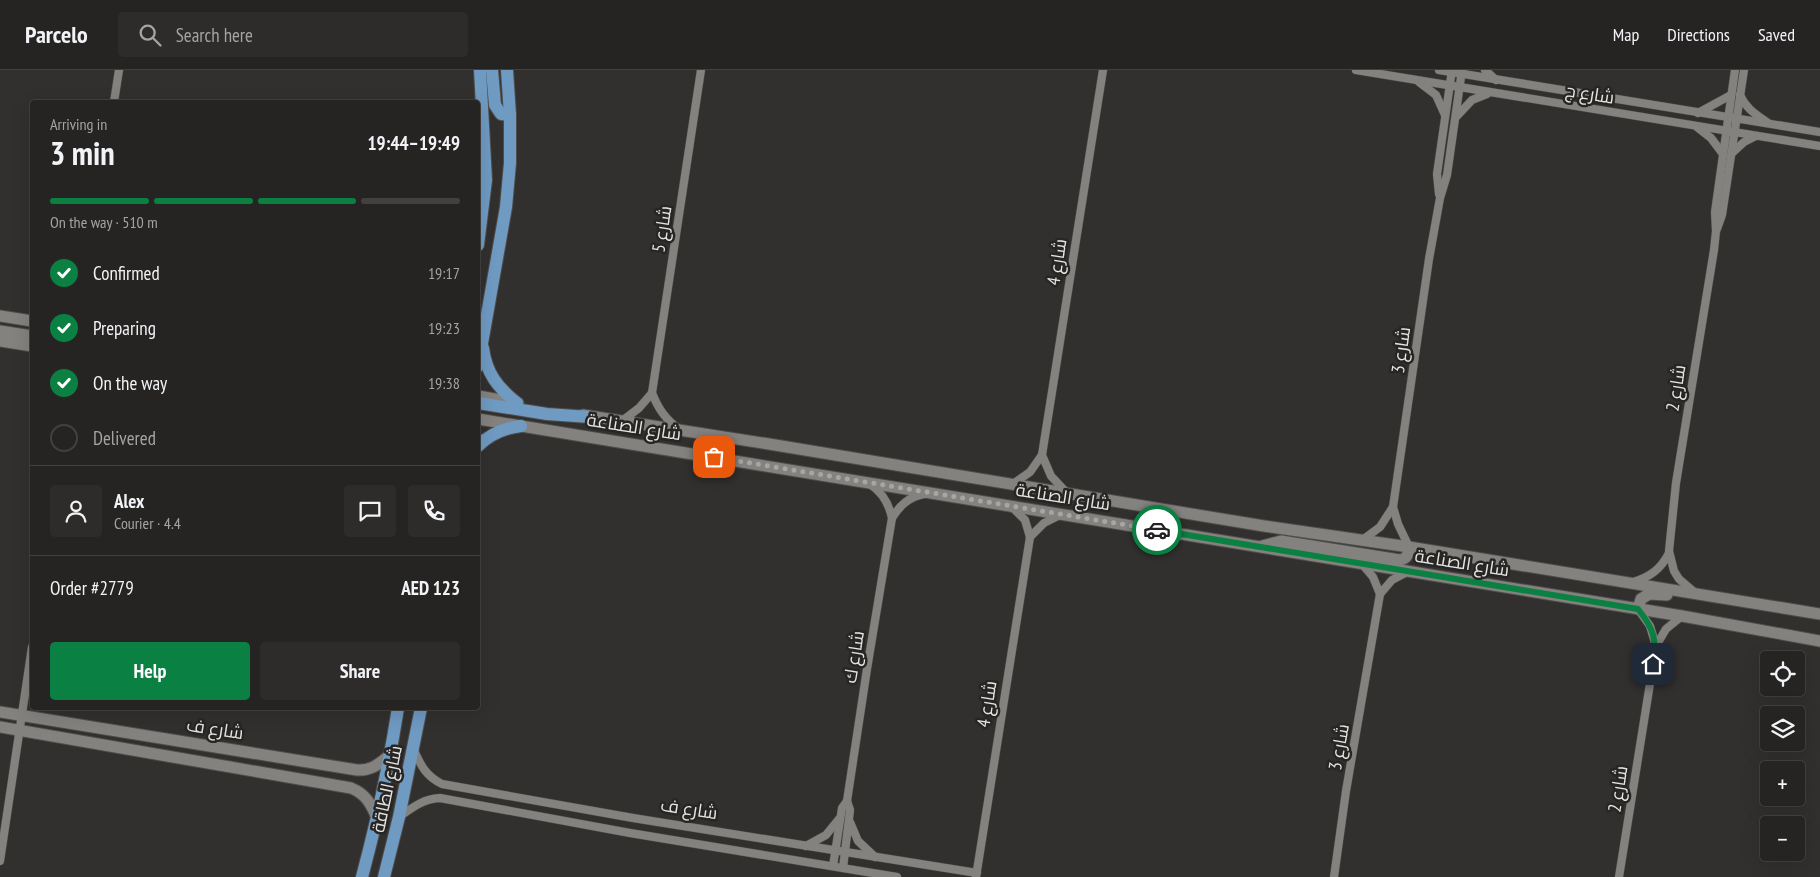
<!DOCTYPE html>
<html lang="en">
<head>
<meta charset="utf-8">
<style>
  :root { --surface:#262422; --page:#2e2c2a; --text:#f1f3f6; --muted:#a4a4a5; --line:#424140; --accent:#0b8043 }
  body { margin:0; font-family:"PT Sans Narrow",Cairo,sans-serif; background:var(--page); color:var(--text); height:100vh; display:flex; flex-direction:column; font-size:19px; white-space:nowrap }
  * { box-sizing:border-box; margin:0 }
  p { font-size:16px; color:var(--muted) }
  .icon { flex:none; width:28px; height:28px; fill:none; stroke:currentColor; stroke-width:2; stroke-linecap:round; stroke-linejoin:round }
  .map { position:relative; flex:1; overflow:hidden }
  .sheet { position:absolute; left:30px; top:30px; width:450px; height:610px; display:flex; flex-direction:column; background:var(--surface); border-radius:5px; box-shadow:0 5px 20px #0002,0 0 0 1px var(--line) }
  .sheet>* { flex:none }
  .tools { position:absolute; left:1760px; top:581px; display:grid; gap:10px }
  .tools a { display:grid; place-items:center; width:45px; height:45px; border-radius:5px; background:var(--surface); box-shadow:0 5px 20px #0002,0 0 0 1px var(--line); font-size:25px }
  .pin { position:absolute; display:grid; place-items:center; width:42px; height:42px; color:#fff; margin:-21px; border-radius:10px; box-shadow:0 2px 8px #0006 }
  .courier { position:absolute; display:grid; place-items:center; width:50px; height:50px; margin:-25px; border:4px solid #0b8043; border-radius:50%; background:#fff; color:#222; box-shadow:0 1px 6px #0007 }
  .overview em { font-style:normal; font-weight:700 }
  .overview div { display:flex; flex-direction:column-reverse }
  .overview { display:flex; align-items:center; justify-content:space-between; height:85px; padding:0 20px }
  h1 { font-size:32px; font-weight:700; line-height:38px }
  .bar { display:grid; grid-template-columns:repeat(4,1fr); gap:8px 5px; align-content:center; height:60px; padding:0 20px }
  .bar i { height:6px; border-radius:4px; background:var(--line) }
  .bar .selected { background:var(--accent) }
  .bar p { grid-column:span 4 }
  .line { display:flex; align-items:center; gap:12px; padding:0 20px; border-top:1px solid var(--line) }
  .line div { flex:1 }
  .round { display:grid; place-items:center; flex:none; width:52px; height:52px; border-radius:5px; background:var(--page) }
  ol { padding:0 20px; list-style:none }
  li { display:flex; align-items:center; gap:15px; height:55px }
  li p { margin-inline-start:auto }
  li .icon { padding:5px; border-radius:50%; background:var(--accent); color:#fff; stroke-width:4 }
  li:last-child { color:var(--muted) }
  li i { width:28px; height:28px; border:2px solid var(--line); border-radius:50% }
  .primary-button { display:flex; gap:10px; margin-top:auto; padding:10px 20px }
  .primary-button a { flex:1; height:58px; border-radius:5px; background:var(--accent); color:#fff; font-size:20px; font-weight:700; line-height:58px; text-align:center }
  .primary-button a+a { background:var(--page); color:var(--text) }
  header { display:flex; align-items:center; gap:30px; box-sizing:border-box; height:70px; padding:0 25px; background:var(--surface); border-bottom:1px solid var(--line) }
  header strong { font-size:24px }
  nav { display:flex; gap:28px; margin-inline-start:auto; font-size:18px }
  .search { width:350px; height:45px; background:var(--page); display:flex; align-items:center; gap:12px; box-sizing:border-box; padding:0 18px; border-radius:5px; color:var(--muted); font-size:19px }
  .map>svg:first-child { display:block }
</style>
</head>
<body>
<header>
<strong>Parcelo</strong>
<div class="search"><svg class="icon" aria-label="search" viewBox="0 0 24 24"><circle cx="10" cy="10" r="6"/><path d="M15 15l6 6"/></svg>Search here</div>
<nav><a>Map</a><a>Directions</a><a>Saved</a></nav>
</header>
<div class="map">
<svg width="1820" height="807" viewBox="0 0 1820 807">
  <rect width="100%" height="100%" fill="#32302e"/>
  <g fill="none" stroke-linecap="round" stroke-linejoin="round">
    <defs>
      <g id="street">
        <polyline points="1356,0 1820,76"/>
        <polyline points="1439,0 1820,62"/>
        <polyline points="1485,0 1496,10"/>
        <polyline points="1419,12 1436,25 1445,45"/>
        <path d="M1740,25c6,14 17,20 28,28"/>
        <polyline points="114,32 119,0"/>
        <polyline points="1698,43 1731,25"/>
        <polyline points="1457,46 1472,30 1487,24"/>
        <polyline points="1697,57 1711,68 1723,84"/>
        <polyline points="1732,83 1744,72 1756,66"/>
        <polyline points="1439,124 1437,104 1452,0"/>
        <polyline points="1717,159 1722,145 1744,0"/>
        <polyline points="622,351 639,338 652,323"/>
        <path d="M679,359c-14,-10 -21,-21 -27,-36l49,-323"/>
        <polyline points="1042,385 1051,406 1066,422"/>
        <polyline points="1013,414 1030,402 1042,385 1103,0"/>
        <path d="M871,415c12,8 18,19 21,33"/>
        <polyline points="1393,437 1398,454 1409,477"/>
        <polyline points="1030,467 1044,453 1060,445"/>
        <polyline points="1361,471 1380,457 1393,437 1429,189 1440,128 1447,105 1462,0"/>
        <path d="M1633,512c17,-5 28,-13 36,-29"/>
        <polyline points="1693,521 1679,509 1674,501 1669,481 1676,413 1714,180 1716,161 1715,142 1735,0"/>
        <polyline points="1380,524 1392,510 1407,502"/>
        <polyline points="1638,539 1650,556 1656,576"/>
        <path d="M414,680c7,16 12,26 28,34l191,34 344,55"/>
        <path d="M399,747c14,-10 24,-18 41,-19l190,35 267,44"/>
        <polyline points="850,752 858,771 875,787"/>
        <polyline points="806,776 826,765 839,749"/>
        <polyline points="0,791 32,577"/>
        <polyline points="833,796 842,738 847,731"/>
        <path d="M843,798l7,-58 -3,-9 20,-132 25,-151c8,-13 17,-21 32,-24"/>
        <polyline points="976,807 1030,467 1025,450 1012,437"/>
        <polyline points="1334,807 1346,721 1380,524 1373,507 1362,494"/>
        <polyline points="1619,807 1656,576 1666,559 1682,546"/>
      </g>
      <g id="secondary">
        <polyline points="0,246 32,251"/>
        <polyline points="0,261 32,266"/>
        <polyline points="0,271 32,276"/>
        <polyline points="478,326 518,333"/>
        <polyline points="583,345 769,374 1264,456 1409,477 1820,544"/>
        <polyline points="478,349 1682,546 1820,571"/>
        <path d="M1262,476l19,-5 119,19c8,-2 8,-6 9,-13"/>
        <polyline points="1638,539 1641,529 1649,524 1667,525"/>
        <path d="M0,642l357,58c15,1 23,-7 34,-16"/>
        <path d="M0,657l351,61c15,6 20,16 26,30"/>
      </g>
      <g id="primary">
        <polyline points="492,0 495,35 501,44 510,45"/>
        <polyline points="478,175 486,110 480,0"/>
        <path d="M483,278c3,25 15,40 34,55"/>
        <polyline points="478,296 506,137 510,93 510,45 507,0"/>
        <polyline points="478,333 547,344 590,347"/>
        <path d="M478,376c12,-12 26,-18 43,-20"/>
        <path d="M362,807c15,-56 27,-112 36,-169"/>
        <polyline points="384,807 399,747 421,638"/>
      </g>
    </defs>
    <use href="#street" stroke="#4f4d4b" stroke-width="9"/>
    <use href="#secondary" stroke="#4f4d4b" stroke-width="13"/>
    <use href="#primary" stroke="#4f4d4b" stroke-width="14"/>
    <use href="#street" stroke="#84827f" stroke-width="8"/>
    <use href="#secondary" stroke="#84827f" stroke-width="11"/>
    <use href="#primary" stroke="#6f9ac2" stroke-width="12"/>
  </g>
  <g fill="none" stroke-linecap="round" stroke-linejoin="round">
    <polyline stroke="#a7a6a4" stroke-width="5" stroke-dasharray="0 9" points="714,387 1157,460"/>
    <path stroke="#0b8043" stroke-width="6" d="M1157,460l481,79c16,20 19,30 15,55"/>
  </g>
  <g text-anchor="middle" stroke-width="5" stroke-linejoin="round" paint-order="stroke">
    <g font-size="18" fill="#e6e5e3" stroke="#282624">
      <text transform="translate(1590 24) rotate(9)" y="6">شارع ج</text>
      <text transform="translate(662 159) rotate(-81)" y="6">شارع 5</text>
      <text transform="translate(1057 192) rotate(-81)" y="6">شارع 4</text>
      <text transform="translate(1401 280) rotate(-82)" y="6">شارع 3</text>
      <text transform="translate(1676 318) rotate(-81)" y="6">شارع 2</text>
      <text transform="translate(634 357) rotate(9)" y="6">شارع الصناعة</text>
      <text transform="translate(1063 427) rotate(9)" y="6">شارع الصناعة</text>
      <text transform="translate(1462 493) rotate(9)" y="6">شارع الصناعة</text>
      <text transform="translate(854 587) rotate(-81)" y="6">شارع ك</text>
      <text transform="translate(987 634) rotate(-81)" y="6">شارع 4</text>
      <text transform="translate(215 659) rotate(9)" y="6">شارع ف</text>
      <text transform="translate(1339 677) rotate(-80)" y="6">شارع 3</text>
      <text transform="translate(387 719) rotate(-78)" y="6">شارع الطاقة</text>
      <text transform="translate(1618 719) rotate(-81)" y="6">شارع 2</text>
      <text transform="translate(689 739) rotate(9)" y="6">شارع ف</text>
    </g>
  </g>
</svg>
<div class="tools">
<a><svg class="icon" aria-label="locate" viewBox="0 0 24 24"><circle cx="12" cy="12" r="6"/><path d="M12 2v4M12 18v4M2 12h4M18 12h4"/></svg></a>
<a><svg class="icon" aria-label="layers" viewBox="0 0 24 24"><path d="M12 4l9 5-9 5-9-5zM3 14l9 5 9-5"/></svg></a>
<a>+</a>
<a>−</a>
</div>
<div class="pin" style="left:714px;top:387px;background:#ea580c"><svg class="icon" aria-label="bag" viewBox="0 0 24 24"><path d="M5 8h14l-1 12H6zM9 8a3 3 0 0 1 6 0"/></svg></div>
<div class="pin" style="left:1653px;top:594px;background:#1f2937"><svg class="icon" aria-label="home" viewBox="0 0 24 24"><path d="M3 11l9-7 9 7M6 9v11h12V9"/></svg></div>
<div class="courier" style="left:1157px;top:460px"><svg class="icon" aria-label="car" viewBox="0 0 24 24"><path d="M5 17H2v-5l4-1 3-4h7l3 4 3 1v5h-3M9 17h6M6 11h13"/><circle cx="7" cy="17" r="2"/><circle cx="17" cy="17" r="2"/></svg></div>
<section class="sheet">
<div class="overview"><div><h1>3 min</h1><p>Arriving in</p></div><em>19:44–19:49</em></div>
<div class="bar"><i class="selected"></i><i class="selected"></i><i class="selected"></i><i></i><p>On the way · 510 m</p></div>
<ol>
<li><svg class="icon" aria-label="check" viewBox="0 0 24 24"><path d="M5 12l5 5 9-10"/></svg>Confirmed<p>19:17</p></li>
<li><svg class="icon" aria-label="check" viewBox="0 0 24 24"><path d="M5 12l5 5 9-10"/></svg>Preparing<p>19:23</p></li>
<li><svg class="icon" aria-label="check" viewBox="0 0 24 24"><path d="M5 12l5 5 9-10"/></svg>On the way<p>19:38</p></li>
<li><i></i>Delivered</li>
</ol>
<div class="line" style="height:90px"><a class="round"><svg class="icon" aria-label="person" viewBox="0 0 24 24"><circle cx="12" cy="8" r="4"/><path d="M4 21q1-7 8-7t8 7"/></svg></a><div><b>Alex</b><p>Courier · 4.4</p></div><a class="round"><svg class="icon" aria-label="chat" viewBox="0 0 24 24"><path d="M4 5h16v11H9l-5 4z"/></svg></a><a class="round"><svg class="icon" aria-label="phone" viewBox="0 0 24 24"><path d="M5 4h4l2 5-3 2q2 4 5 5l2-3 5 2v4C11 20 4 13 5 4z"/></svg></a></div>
<div class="line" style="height:65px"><div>Order #2779</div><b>AED 123</b></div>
<div class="primary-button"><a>Help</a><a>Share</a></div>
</section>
</div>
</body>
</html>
